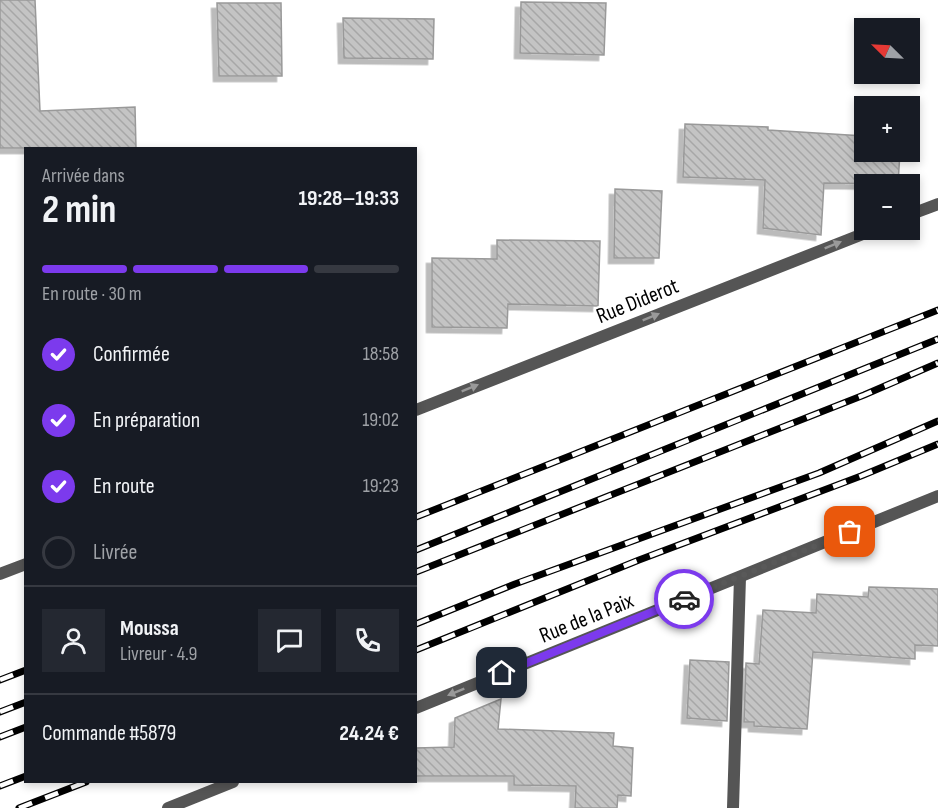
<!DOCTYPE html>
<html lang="fr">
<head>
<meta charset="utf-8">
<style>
  :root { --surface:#171b24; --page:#242831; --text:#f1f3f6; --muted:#9ea1a6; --line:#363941; --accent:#7c3aed }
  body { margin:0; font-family:"Sofia Sans Condensed",sans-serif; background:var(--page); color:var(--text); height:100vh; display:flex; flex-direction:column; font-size:22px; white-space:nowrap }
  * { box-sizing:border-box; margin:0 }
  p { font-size:20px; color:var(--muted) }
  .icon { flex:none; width:33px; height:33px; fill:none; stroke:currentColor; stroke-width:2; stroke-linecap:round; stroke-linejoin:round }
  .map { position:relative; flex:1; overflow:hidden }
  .side { position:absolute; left:24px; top:147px; width:393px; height:636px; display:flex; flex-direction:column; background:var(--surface); border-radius:0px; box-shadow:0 3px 9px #0003 }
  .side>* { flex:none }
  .needle { width:39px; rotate:294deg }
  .controls { position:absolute; left:854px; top:18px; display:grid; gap:12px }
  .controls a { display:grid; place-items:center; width:66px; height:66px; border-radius:0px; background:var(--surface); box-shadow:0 3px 9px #0003; font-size:30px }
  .pin { position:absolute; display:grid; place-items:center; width:51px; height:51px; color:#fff; margin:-26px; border-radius:12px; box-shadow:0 3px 9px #0006 }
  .courier { position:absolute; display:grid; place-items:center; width:60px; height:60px; margin:-30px; border:4px solid #7c3aed; border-radius:50%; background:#fff; color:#222; box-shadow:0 2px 8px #0007 }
  .summary em { font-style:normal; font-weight:700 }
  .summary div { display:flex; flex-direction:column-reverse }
  .summary { display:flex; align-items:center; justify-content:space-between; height:102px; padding:0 18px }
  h1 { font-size:39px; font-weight:700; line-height:45px }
  .bar { display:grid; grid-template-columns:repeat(4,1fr); gap:9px 6px; align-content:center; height:72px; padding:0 18px }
  .bar i { height:8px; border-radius:4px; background:var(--line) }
  .bar .selected { background:var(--accent) }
  .bar p { grid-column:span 4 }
  .line { display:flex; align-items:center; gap:15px; padding:0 18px; border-top:2px solid var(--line) }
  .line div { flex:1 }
  .round { display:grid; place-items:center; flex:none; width:63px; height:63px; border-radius:0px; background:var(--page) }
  ol { padding:0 18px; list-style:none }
  li { display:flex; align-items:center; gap:18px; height:66px }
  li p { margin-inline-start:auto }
  li .icon { padding:6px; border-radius:50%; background:var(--accent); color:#fff; stroke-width:4 }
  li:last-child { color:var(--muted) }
  li i { width:33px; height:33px; border:3px solid var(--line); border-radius:50% }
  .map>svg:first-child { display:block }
</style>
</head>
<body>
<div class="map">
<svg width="938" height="808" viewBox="0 0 938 808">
  <defs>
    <pattern id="building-back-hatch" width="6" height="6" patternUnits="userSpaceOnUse" patternTransform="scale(1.5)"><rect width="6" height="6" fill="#c4c4c4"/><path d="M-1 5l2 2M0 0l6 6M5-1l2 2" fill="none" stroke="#a7a7a7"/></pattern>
    <filter id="shadow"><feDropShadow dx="-5.5" dy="5.5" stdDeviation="0" flood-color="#0004"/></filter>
  </defs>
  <rect width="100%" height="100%" fill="#fff"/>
  <g fill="url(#building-back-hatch)" stroke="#999" stroke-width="1.5" filter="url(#shadow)">
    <polygon points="0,0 35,0 40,111 135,107 136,148 0,148"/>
    <polygon points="521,2 606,3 604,55 520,53"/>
    <polygon points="217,3 281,3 282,76 219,76"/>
    <polygon points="343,18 434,19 433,59 344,58"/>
    <polygon points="685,124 768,127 768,130 864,136 864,152 900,152 898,184 824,183 821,235 763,228 765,180 683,177"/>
    <polygon points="615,189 662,191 659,258 614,258"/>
    <polygon points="497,240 600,241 598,306 508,304 507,328 432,327 432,258 497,259"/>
    <polygon points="869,587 938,589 938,646 915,645 915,659 813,652 807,729 754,726 754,722 744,722 746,663 759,664 763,610 816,613 817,594 868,597"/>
    <polygon points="690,660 729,662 727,721 687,718"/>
    <polygon points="501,699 498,729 614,733 613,746 633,748 631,796 618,795 617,808 575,808 576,786 514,785 514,776 416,776 416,748 454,747 455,718"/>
  </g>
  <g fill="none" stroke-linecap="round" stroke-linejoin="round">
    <polyline stroke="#555" stroke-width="12" points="733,808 740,577"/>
    <g stroke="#555" stroke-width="12">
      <polyline points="909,215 938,204"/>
      <polyline points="416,410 873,230"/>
      <polyline points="0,574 26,564"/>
      <polyline points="416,708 938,496"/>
      <polyline points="168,808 233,782"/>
    </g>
    <defs>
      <g id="rail">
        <polyline points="416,517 938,310"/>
        <polyline points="416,550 938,339"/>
        <polyline points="416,572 864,395 938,363"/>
        <polyline points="416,624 515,584 819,473 938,421"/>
        <polyline points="416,650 639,560 861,476 938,444"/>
        <polyline points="0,680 26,670"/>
        <polyline points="0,712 26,702"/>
        <polyline points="0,737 26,727"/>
        <polyline points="0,786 26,776"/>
        <polyline points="19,808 86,782"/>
      </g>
    </defs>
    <use href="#rail" stroke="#000" stroke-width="7"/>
    <use href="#rail" stroke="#fff" stroke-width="4.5" stroke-dasharray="14" stroke-linecap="butt"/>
  </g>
  <defs><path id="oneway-solid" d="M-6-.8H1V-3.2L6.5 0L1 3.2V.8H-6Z" transform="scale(1.5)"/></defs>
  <g fill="#999">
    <use href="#oneway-solid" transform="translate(833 245) rotate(-22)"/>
    <use href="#oneway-solid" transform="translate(651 317) rotate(-22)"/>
    <use href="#oneway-solid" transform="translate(470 388) rotate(-22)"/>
    <use href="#oneway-solid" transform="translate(456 692) rotate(158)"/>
  </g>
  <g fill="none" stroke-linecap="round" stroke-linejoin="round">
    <polyline stroke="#595959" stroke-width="6" stroke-dasharray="0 10.8" points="684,599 850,532"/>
    <polyline stroke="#7c3aed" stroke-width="8" points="502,673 684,599"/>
  </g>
  <g text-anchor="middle" stroke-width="4.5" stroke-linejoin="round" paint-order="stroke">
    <g font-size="22" fill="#000" stroke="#fff">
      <text transform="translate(637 300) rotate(-22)" y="8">Rue Diderot</text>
      <text transform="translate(586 617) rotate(-22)" y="8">Rue de la Paix</text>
    </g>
  </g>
</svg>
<div class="controls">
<a><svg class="needle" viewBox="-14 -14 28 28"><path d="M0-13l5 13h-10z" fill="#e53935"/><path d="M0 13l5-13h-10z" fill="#9ea1a6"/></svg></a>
<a>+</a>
<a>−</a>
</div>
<div class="pin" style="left:850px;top:532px;background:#ea580c"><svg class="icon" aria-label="bag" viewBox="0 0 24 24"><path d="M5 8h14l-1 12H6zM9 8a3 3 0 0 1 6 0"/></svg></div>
<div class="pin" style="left:502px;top:673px;background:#1f2937"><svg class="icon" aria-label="home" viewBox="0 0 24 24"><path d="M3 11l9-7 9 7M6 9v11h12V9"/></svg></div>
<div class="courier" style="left:684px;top:599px"><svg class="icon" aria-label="car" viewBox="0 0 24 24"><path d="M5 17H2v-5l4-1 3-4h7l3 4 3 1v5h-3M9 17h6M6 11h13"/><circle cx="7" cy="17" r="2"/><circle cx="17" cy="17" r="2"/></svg></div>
<section class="side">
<div class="summary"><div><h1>2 min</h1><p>Arrivée dans</p></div><em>19:28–19:33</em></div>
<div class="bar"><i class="selected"></i><i class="selected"></i><i class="selected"></i><i></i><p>En route · 30 m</p></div>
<ol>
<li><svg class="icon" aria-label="check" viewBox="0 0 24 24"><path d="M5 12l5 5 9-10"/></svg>Confirmée<p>18:58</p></li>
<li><svg class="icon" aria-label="check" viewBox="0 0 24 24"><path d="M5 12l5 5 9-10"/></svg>En préparation<p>19:02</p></li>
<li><svg class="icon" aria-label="check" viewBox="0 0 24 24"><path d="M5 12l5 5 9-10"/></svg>En route<p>19:23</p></li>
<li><i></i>Livrée</li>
</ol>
<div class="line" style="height:108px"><a class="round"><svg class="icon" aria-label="person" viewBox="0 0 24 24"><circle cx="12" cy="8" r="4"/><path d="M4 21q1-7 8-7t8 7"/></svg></a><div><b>Moussa</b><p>Livreur · 4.9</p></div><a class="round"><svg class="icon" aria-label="chat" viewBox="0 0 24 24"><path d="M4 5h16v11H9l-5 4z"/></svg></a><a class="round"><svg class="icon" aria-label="phone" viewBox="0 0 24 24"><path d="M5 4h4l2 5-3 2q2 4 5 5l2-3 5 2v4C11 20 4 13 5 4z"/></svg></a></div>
<div class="line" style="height:78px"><div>Commande #5879</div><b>24.24 €</b></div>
</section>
</div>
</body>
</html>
